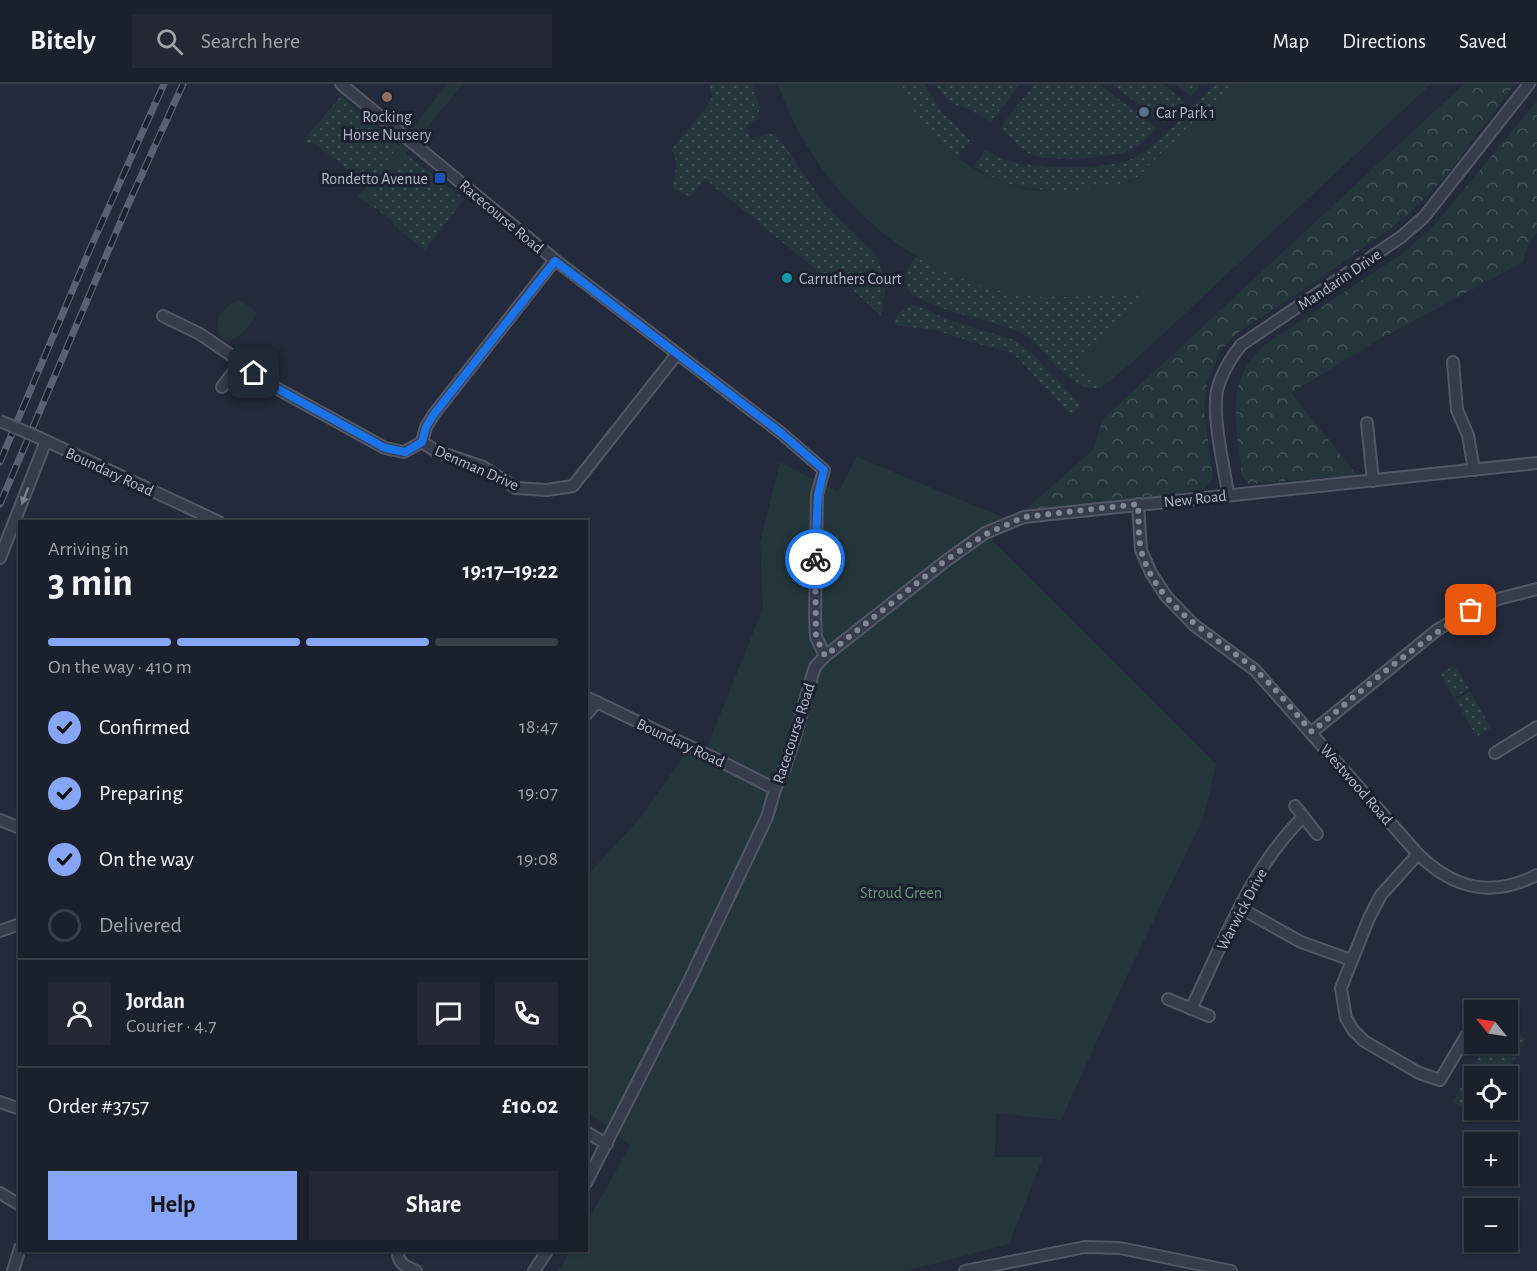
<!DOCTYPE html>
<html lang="en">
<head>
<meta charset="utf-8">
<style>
  :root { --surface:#1a202c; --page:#232834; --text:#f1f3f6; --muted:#9fa3a9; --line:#383e48; --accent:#86a5f7 }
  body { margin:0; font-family:"Alegreya Sans",sans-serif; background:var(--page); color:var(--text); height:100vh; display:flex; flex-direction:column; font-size:22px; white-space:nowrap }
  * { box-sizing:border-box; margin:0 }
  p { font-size:20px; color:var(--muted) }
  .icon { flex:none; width:33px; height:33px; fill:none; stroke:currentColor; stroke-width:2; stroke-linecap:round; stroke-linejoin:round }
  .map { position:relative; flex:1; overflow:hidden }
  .drawer { position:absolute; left:18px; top:436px; width:570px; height:732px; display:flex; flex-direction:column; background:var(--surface); border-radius:0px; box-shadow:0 2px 4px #0004,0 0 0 2px var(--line) }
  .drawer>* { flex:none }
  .needle { width:39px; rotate:300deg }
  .fabs { position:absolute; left:1464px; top:916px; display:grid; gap:12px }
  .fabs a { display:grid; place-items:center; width:54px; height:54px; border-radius:0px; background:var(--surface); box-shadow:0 2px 4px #0004,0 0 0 2px var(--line); font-size:30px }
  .pin { position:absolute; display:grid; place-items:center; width:51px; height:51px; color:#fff; margin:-26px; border-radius:12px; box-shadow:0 3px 9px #0006 }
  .courier { position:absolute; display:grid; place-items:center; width:60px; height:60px; margin:-30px; border:4px solid #1a73e8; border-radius:50%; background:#fff; color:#222; box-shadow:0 2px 8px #0007 }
  .summary em { font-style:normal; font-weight:700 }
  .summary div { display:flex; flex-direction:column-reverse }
  .summary { display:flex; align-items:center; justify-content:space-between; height:102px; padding:0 30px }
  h1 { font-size:39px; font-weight:700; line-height:45px }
  .bar { display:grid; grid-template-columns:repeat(4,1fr); gap:9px 6px; align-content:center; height:72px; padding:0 30px }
  .bar i { height:8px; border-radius:4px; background:var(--line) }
  .bar .active { background:var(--accent) }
  .bar p { grid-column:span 4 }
  .line { display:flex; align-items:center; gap:15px; padding:0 30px; border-top:2px solid var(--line) }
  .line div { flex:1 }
  .round { display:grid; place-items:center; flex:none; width:63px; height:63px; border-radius:0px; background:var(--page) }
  ol { padding:0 30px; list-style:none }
  li { display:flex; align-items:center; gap:18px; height:66px }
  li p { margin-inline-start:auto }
  li .icon { padding:6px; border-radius:50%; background:var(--accent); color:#111; stroke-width:4 }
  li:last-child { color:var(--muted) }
  li i { width:33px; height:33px; border:3px solid var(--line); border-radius:50% }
  .action { display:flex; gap:12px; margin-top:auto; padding:12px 30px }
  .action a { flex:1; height:69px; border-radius:0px; background:var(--accent); color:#111; font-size:24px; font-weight:700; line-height:69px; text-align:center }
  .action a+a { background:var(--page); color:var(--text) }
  header { display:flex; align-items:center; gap:36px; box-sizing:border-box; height:84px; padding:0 30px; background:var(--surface); border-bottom:2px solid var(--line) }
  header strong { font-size:28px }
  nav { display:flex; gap:33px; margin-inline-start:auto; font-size:21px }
  .search { width:420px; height:54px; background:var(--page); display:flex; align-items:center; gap:15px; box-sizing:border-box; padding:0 21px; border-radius:0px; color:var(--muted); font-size:22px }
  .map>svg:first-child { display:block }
</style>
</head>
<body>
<header>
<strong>Bitely</strong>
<div class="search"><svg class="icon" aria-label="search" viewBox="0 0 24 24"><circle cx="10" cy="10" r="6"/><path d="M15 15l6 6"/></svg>Search here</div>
<nav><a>Map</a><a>Directions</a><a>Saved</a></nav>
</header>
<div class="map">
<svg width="1537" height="1187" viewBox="0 0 1537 1187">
  <defs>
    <pattern id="grass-dots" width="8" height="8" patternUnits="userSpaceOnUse" patternTransform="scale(1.5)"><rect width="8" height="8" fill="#24363c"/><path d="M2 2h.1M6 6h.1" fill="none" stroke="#415157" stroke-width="1.8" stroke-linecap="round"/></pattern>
    <pattern id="forest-crowns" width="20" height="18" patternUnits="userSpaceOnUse" patternTransform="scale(1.5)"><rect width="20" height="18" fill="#24363c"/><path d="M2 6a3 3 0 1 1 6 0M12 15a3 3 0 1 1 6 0" fill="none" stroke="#415157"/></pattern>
  </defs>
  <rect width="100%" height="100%" fill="#222a3b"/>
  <g fill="url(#grass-dots)">
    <path d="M709,0h43l8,24 -3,11 -11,7 6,14 17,-7 8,2 47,69 53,52 9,27 -5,33 -45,-42 -7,6 -124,-101 -15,18 -17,-9c1,-13 7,-28 -2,-38l37,-45 4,-8z"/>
    <path d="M901,0h23l19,29 27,27 -12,17c-26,-21 -46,-41 -57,-73z"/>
    <polygon points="935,0 1020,0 991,38 969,25 950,19"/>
    <path d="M1034,0h65l58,44c-9,9 -18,18 -29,23 -17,7 -80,11 -96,4 -11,-5 -22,-19 -32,-27z"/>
    <polygon points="1112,0 1162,0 1185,18 1163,39"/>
    <polygon points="1176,0 1196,0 1200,3 1191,12"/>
    <path d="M1216,0h17l-87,84c-14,27 -102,25 -129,18 -16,-3 -29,-11 -43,-19l11,-17c9,5 19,10 29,12 27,7 100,9 124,-6 29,-19 53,-48 78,-72z"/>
    <polygon points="341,12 399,62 369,101 315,60 302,58"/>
    <polygon points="405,69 464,115 425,166 394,142 395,139 371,121 372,110"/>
    <path d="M916,173c82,45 146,43 236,33l-77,71 27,26c-32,9 -54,-37 -77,-52 -23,-14 -109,-26 -119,-49 -4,-10 4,-22 10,-29z"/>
    <path d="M915,221l34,15 65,20 19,14 48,51 -10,10 -58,-62 -24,-6 -54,-17 -41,-5c2,-12 9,-18 21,-20z"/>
    <polygon points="1455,581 1469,605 1454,614 1440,590"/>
    <polygon points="1470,607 1491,644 1477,653 1455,616"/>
    <polygon points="1508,944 1526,955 1504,993 1474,993 1474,1026 1485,1026 1480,1034 1453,1018 1486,960 1508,960"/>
  </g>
  <g fill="url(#forest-crowns)">
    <polygon points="1464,0 1515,0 1445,93 1405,134 1312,200 1240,247 1222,265 1207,298 1204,326 1213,394 1203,406 1023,428 1094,365 1102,336"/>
    <path d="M1537,17v131l-10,14 -4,16 -143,77 -89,54 66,82 -108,9 -7,-8c-3,-37 -16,-82 8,-115 5,-7 11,-12 17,-18l135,-89 36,-33z"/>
  </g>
  <g fill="#24363c">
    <polygon points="447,0 463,0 372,110 371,122 357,112 369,101"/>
    <path d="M778,0h123c17,50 74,97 127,105 24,3 50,1 74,-2 15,-1 37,-4 44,-19l87,-84h198l-297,277 -32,26 -28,-26 77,-70c-43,3 -85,9 -128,4 -112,-15 -209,-105 -245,-211z"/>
    <path d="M240,216l17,12c-7,15 -14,23 -29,30l-10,-8v-17l12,-13z"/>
    <polygon points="857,373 1002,433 993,457 1216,680 1204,732 1122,902 1061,1036 996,1029 995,1073 1043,1073 1009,1160 906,1187 558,1187 570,1167 586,1167 587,1138 630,1062 587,1027 587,792 640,734 687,668 701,675 710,656 763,524 760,458 780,378 838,408"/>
  </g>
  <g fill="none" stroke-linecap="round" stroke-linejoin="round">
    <defs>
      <g id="street">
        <polyline points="341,0 555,176 781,349 824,386 817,411 815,533 816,553 825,572"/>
        <polyline points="163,232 200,250 241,278 267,299 385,364 404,368 422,358 436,367 483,383 516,404 547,406 573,402 677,270"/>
        <polyline points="1453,278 1457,326 1468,351 1474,386"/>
        <polyline points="222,303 241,278"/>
        <polyline points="1367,339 1373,397"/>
        <polyline points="40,354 219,438"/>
        <polyline points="422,358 426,343 434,330 555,176"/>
        <path d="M1228,410c-4,-28 -16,-76 -11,-103 4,-18 14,-33 24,-46l160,-108 23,-20 105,-133"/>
        <path d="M1138,420l3,46 10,23 15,23 28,29 61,45 163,184c36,35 73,44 119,21"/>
        <polyline points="0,474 46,357"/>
        <polyline points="586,613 712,673 775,705"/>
        <polyline points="586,631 597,618"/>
        <polyline points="1312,648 1437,546 1471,526 1498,515 1537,505"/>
        <polyline points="1495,669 1537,643"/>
        <polyline points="1295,722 1317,750"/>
        <polyline points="0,736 20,744"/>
        <polyline points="1418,770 1381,811 1369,834 1341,904 1346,934 1353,946 1364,957 1419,989 1440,996 1466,952"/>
        <polyline points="1240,824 1301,858 1351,876"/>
        <polyline points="0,847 20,840"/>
        <polyline points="1168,915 1209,932"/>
        <path d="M1191,925c32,-66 59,-140 112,-192"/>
        <polyline points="0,1018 20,1025"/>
        <polyline points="586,1048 607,1060"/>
        <polyline points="586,1099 689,897 767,733 775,705 784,686 795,653 813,589 815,583 825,572 947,476 985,449 1024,433 1537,379"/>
        <polyline points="0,1109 20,1121"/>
        <path d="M398,1167c-1,12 8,16 18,20"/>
        <polyline points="13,1187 20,1164"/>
        <polyline points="534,1187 547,1167"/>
        <polyline points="965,1187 1085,1163 1120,1164 1231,1187"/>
      </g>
    </defs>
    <use href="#street" stroke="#515766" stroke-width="14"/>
    <use href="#street" stroke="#363c4b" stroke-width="10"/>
    <defs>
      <g id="rail">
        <polyline points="0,378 90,165 164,0"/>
        <polyline points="0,420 127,123 183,0"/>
      </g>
    </defs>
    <use href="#rail" stroke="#586072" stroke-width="7"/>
    <use href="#rail" stroke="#1b2130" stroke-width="4.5" stroke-dasharray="14" stroke-linecap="butt"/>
    <defs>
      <polyline id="street-bridge" points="0,337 40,354"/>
    </defs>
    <use href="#street-bridge" stroke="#515766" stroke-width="14" stroke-linecap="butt"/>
    <use href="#street-bridge" stroke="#363c4b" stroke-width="10"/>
  </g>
  <defs><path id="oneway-solid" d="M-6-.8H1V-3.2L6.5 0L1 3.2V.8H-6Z" transform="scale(1.5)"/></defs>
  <use fill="#7a808f" href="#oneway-solid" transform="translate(25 412) rotate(111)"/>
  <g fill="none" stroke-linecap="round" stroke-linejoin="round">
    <path stroke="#7f8696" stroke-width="6" stroke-dasharray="0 10.8" d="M815,475l1,78 9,19 121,-96 40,-26 38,-17 114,-13c1,15 0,32 3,46 16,59 70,82 112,118 21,18 40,43 59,64 51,-43 102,-87 159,-122"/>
    <polyline stroke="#1a73e8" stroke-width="8" points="254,289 267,299 385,364 405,368 422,358 426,343 434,330 555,177 781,349 824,386 818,411 815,475"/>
  </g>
  <circle fill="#8d6e63" stroke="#1b2130" stroke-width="2" cx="387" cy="13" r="6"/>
  <circle fill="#5c6f8a" stroke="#1b2130" stroke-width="2" cx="1144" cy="28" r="6"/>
  <rect fill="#1a4fb4" stroke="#1b2130" stroke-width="2" x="434" y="88" width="12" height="12" rx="3"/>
  <circle fill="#0f9aa8" stroke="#1b2130" stroke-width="2" cx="787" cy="194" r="6"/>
  <g text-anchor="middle" stroke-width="6" stroke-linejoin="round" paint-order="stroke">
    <g font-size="16" fill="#b1b7c7" stroke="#1b2130" text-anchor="start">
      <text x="1156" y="34">Car Park 1</text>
      <text x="387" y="38" text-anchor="middle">Rocking<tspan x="387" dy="18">Horse Nursery</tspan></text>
      <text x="428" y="100" text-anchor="end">Rondetto Avenue</text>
      <text x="799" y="200">Carruthers Court</text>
    </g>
    <g font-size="16" fill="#b1b7c7" stroke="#1b2130">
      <text transform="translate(502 132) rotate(40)" y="6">Racecourse Road</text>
      <text transform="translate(1339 195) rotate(-34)" y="6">Mandarin Drive</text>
      <text transform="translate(477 383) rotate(24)" y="6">Denman Drive</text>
      <text transform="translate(110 387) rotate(25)" y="6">Boundary Road</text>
      <text transform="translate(1195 414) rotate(-6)" y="6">New Road</text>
      <text transform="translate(793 649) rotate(-72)" y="6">Racecourse Road</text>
      <text transform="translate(681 658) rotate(25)" y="6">Boundary Road</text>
      <text transform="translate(1357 700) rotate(49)" y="6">Westwood Road</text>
      <text transform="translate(1241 825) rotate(-62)" y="6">Warwick Drive</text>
    </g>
    <g font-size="16" fill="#689878" stroke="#1b2130">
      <text x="901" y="814">Stroud Green</text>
    </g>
  </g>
</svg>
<div class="fabs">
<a><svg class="needle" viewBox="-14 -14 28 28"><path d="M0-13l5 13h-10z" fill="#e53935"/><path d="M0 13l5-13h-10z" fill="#9fa3a9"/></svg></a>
<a><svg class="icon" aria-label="locate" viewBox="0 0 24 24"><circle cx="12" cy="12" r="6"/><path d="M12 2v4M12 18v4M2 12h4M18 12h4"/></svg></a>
<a>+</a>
<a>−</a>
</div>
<div class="pin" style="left:1471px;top:526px;background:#ea580c"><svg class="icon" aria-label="bag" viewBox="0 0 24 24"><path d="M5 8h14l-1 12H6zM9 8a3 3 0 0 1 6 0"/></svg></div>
<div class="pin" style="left:254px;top:289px;background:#1f2937"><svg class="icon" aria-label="home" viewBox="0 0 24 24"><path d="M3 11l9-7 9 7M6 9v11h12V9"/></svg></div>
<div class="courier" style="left:815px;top:475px"><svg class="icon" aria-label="bike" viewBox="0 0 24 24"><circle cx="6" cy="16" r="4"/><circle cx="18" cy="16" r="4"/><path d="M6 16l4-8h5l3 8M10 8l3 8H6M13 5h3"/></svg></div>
<section class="drawer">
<div class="summary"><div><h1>3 min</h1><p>Arriving in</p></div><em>19:17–19:22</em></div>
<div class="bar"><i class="active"></i><i class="active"></i><i class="active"></i><i></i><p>On the way · 410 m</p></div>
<ol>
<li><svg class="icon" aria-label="check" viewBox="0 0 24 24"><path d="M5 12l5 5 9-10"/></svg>Confirmed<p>18:47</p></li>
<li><svg class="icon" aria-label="check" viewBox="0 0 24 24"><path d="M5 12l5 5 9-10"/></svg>Preparing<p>19:07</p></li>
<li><svg class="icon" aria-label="check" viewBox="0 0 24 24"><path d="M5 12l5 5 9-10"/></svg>On the way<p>19:08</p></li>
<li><i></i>Delivered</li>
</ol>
<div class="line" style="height:108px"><a class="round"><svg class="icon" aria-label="person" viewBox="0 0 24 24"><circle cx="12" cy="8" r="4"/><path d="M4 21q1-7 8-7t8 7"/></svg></a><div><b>Jordan</b><p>Courier · 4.7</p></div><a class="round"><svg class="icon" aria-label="chat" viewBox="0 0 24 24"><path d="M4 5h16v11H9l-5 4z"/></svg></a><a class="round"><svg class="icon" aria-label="phone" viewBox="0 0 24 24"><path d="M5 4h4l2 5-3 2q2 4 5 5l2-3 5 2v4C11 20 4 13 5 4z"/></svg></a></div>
<div class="line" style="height:78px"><div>Order #3757</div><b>£10.02</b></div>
<div class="action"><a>Help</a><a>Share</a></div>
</section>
</div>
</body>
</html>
